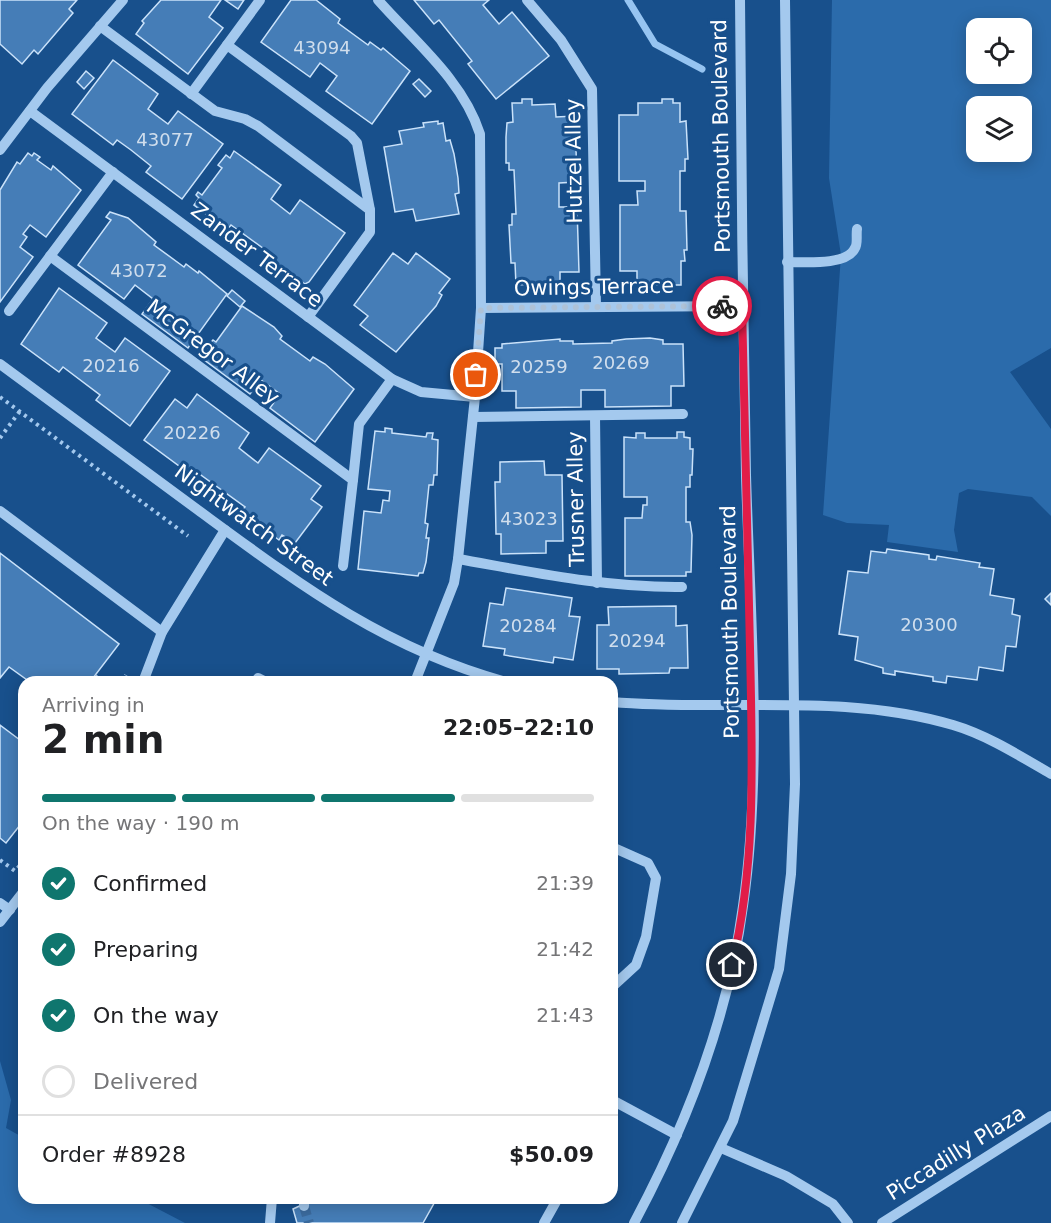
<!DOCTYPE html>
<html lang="en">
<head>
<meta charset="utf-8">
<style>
  :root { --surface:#fff; --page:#f6f6f6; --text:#202124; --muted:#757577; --line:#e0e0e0; --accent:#0f766e }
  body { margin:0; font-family:"DejaVu Sans",sans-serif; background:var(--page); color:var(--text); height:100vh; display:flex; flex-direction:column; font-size:22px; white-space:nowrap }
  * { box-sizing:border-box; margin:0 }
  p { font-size:20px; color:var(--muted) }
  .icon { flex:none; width:33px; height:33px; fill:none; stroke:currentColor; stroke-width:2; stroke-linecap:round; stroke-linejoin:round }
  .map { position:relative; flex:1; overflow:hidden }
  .side { position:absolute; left:18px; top:676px; width:600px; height:528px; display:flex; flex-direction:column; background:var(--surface); border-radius:18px; box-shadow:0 3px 15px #0003 }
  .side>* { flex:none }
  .buttons { position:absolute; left:966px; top:18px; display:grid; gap:12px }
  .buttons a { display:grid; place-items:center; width:66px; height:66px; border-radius:12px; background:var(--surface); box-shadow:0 3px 15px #0003; font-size:30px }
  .pin { position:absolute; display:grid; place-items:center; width:51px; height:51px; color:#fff; margin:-26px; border:3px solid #fff; border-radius:50%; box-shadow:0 2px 6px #0007 }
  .courier { position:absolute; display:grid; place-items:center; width:60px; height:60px; margin:-30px; border:4px solid #e11d48; border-radius:50%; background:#fff; color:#222; box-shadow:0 2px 8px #0007 }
  .headline em { font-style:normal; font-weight:800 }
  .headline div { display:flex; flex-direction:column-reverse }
  .headline { display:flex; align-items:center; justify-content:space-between; height:102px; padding:0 24px }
  h1 { font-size:39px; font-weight:800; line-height:45px }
  .bar { display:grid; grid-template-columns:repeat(4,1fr); gap:9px 6px; align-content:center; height:72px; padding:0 24px }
  .bar i { height:8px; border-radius:4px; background:var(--line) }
  .bar .current { background:var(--accent) }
  .bar p { grid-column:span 4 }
  .line { display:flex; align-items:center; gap:15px; padding:0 24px; border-top:2px solid var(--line) }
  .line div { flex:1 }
  ol { padding:0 24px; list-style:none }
  li { display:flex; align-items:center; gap:18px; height:66px }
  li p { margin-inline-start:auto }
  li .icon { padding:6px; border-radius:50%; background:var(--accent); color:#fff; stroke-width:4 }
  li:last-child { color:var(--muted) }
  li i { width:33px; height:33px; border:3px solid var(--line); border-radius:50% }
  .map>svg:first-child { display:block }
</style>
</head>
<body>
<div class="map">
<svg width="1051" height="1223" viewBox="0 0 1051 1223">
  <rect width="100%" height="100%" fill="#18508c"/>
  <g fill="#2b6bab" fill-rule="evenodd">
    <path d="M832,0h219v348l-41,24 41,57v87l-19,-19 -64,-8 -9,4 -5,37 4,22 -71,-10 2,-17 -42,-2 -24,-8 18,-260 -12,-77zM976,28h46v46h-46zM976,106h46v46h-46z"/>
    <polygon points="0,1061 11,1100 6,1128 24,1138 24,1198 139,1199 185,1223 0,1223"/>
  </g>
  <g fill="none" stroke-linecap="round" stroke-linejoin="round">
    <polyline stroke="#96c4f1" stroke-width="7" points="628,0 655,44 702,69"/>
  </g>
  <g fill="#457db7" stroke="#cae2fa" stroke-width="1.5">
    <polygon points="0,0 77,0 69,9 73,13 38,54 34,50 22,64 0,44"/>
    <polygon points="161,0 221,0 209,17 223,28 188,74 136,34 144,23 142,21"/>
    <polygon points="225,0 244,0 238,9"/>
    <polygon points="291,0 316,0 340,19 338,23 368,45 370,42 381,50 383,48 410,71 372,124 326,91 337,76 320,63 310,77 261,42"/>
    <polygon points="414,0 489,0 483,5 499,24 512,12 549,56 496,99 468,64 472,61 439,20 434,24"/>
    <polygon points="113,60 158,94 148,109 168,124 178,111 223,144 182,199 146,172 151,166 131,150 117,140 113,145 72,114"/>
    <polygon points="86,71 94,78 84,89 77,82"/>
    <polygon points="419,79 431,91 425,97 413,84"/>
    <polygon points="522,99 532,99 532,105 555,104 556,117 575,116 577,182 559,183 559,207 577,207 579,272 560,272 560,283 516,285 515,263 511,263 509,225 512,225 512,214 516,214 514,170 509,170 509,163 506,163 506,137 507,123 513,122 512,103 522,103"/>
    <polygon points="662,99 673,99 673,103 680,103 680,122 686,121 688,159 685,159 685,171 680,171 680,211 686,211 687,250 684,250 685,261 681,261 681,285 637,285 637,271 620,271 620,205 638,205 637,191 645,191 645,181 619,181 619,115 638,115 638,103 662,103"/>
    <polygon points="438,121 438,124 443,123 446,141 450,140 454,154 458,178 459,193 455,194 459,214 416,221 413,209 395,212 384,147 402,144 399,131 424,127 423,123"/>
    <polygon points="234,151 281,185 271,199 290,214 300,200 345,233 309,282 305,284 269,258 271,254 231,225 227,230 194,205 199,198 196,195 198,192 202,195 222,168 218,165 226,155 230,158"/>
    <polygon points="28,153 32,156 34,153 40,157 37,160 51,170 53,166 81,190 46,237 30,225 23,234 27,237 20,247 33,257 0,302 0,190 17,162 20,164"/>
    <polygon points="110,212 128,218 156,242 154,245 184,267 186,264 198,273 199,271 227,294 188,348 142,314 153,299 135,285 124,299 78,265 111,220 106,217"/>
    <polygon points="393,253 408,264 416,253 450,279 439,293 442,295 436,306 396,352 360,325 368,316 354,305"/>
    <polygon points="59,288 107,323 96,338 115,352 125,338 170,371 130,426 96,400 100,395 63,367 59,372 21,344"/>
    <polygon points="232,290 245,301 240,307 227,296"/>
    <polygon points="242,306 274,327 282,336 280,339 310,361 313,357 325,364 354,389 315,442 270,408 280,394 261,380 250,394 203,359 210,349 207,347 213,340 216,342"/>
    <polygon points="560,339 560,341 573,341 573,344 612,343 612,341 626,339 650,338 663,340 663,344 683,344 684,386 671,386 671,406 605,407 605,390 581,390 581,407 516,408 516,391 502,391 502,364 495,364 495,348 502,348 502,344"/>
    <polygon points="197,394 249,433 239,448 258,463 269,448 321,486 311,499 322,507 295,543 282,535 279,540 241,512 245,507 198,473 194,477 144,440 175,399 187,408"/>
    <polygon points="385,428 392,429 392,433 426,437 427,433 433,433 432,439 438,440 437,475 434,475 433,485 429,485 425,523 428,524 426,538 429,538 426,562 423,573 419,573 418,576 358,569 364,511 381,513 383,500 389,501 390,491 368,489 375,431 385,432"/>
    <polygon points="677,432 684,432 684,437 690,438 690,449 693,449 692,475 690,475 690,487 686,487 686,522 690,522 692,535 691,572 686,572 686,576 625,576 625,518 642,518 643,505 647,505 647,497 624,497 624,437 636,438 636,433 645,433 645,438 677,438"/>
    <polygon points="544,461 545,475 562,475 563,541 546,541 546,553 501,554 501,534 496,534 495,482 500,482 500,462"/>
    <polygon points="887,549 929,555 929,559 936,560 937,556 980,563 979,567 994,569 990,595 1014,599 1012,614 1020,616 1016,647 1006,646 1003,671 979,667 977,680 947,676 946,683 933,681 933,677 895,671 895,675 883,673 883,668 855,660 858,637 839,634 848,571 868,573 871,551 886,553"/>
    <polygon points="0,553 119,644 90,682 30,682 9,667 0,678"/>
    <polygon points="506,588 572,598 569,616 580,617 573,660 554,657 553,663 504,655 505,649 483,646 490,603 503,605"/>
    <polygon points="1051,593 1051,605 1045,599"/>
    <polygon points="676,606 676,626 687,625 688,668 670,668 669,673 619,674 619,669 597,669 597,625 609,625 608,607"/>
    <polygon points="0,725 24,743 24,820 6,843 0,838"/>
    <polygon points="317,1198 437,1198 423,1223 297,1223 293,1209"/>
  </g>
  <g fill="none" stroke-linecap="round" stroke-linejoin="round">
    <polyline stroke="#3b6a9d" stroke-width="10" stroke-dasharray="10 5" stroke-linecap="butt" points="304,1206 309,1223"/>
    <g stroke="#a4c9ee" stroke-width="4" stroke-dasharray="3 4.5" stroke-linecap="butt">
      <polyline points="0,397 188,536"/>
      <polyline points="0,438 20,411"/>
      <polyline points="95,676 103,682"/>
      <polyline points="122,682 126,675"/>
      <polyline points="0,860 15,871 24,861"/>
    </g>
    <g stroke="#a4c9ee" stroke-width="10">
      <path d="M378,0c36,41 85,80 102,134l1,174 -6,89 -17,162 -4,24 -39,99"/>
      <polyline points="527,0 561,40 592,89 596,306"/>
      <polyline points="100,26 215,111 245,119 258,126 370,210 370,232 308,317"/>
      <polyline points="227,45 351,136 357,143 370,210"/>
      <polyline points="191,94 260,0"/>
      <polyline points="30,111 392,379 421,392 475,397"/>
      <polyline points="0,150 47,88 123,0"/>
      <polyline points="50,256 353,480 343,566"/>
      <path d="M787,262c17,0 60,4 68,-14 3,-4 1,-13 2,-19"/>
      <polyline points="481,308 743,306"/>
      <polyline points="9,311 113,172"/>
      <path d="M0,364c66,48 132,97 198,146 101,74 185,138 308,172"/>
      <polyline points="595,416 597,583"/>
      <polyline points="473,417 683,414"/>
      <polyline points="353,480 359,424 392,379"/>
      <polyline points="0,511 162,632"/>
      <path d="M458,559c74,13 148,29 224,28"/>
      <polyline points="143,682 162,632 225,530"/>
      <polyline points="256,682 258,678 266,682"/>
      <path d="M612,702c114,10 230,-10 341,23 34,10 67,31 98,49"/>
      <polyline points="612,847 648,863 656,878 646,937 636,965 612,987"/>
      <polyline points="0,903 10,910"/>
      <polyline points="0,922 24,891"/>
      <polyline points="612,1100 677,1135"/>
      <polyline points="721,1148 786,1176 833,1204 848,1223"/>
      <polyline points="304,1198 304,1206"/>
      <polyline points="270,1223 272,1198"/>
      <polyline points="544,1223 558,1198"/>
      <path d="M634,1223c53,-99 94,-205 109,-317 20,-138 7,-292 3,-431 -3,-158 -5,-317 -6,-475"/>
      <polyline points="682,1223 733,1121 779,969 791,874 795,784 785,0"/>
      <polyline points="882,1223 1051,1116"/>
    </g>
  </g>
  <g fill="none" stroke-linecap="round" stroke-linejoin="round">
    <polyline stroke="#aec2d7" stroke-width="6" stroke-dasharray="0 10.8" points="476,375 481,308 722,306"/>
    <path stroke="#e11d48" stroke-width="8" d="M722,306h20c3,114 6,228 8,342 2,106 7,213 -18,317"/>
  </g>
  <g text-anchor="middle" stroke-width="6" stroke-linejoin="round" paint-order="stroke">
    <g font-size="18" fill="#d0deed">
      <text x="322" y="54">43094</text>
      <text x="165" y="146">43077</text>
      <text x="139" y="277">43072</text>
      <text x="621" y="369">20269</text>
      <text x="111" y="372">20216</text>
      <text x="539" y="373">20259</text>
      <text x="192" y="439">20226</text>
      <text x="529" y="525">43023</text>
      <text x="929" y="631">20300</text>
      <text x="528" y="632">20284</text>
      <text x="637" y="647">20294</text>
    </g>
    <g font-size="21" fill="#fff" stroke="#18508c">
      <text transform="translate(721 136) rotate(-91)" y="7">Portsmouth Boulevard</text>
      <text transform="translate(574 161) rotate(-91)" y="7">Hutzel Alley</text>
      <text transform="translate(257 255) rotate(37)" y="7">Zander Terrace</text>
      <text transform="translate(594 287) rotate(-1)" y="7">Owings Terrace</text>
      <text transform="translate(213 352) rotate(37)" y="7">McGregor Alley</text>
      <text transform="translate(576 499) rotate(-91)" y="7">Trusner Alley</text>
      <text transform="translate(254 525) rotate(36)" y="7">Nightwatch Street</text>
      <text transform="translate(730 622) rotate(-91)" y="7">Portsmouth Boulevard</text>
      <text transform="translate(956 1153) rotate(-32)" y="7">Piccadilly Plaza</text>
    </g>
  </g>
</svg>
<div class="buttons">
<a><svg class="icon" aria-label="locate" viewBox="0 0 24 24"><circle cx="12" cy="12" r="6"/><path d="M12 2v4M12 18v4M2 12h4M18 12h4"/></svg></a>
<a><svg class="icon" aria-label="layers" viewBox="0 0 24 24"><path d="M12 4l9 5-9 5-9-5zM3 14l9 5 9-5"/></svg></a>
</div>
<div class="pin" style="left:476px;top:375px;background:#ea580c"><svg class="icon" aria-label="bag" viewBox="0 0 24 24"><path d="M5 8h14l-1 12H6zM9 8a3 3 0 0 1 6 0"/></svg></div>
<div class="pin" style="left:732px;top:965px;background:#1f2937"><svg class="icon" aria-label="home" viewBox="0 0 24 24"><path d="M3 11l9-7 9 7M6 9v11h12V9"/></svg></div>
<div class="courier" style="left:722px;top:306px"><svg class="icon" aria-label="bike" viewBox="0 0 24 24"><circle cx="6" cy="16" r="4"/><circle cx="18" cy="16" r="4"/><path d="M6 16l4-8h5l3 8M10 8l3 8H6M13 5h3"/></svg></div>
<section class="side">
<div class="headline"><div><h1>2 min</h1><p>Arriving in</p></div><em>22:05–22:10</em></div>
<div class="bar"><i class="current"></i><i class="current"></i><i class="current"></i><i></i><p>On the way · 190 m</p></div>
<ol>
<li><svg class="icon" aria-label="check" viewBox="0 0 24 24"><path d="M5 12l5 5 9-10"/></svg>Confirmed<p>21:39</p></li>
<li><svg class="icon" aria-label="check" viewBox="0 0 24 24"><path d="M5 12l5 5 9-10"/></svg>Preparing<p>21:42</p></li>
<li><svg class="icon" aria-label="check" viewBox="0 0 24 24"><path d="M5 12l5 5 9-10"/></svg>On the way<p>21:43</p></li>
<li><i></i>Delivered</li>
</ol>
<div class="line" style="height:78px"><div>Order #8928</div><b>$50.09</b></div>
</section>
</div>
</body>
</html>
